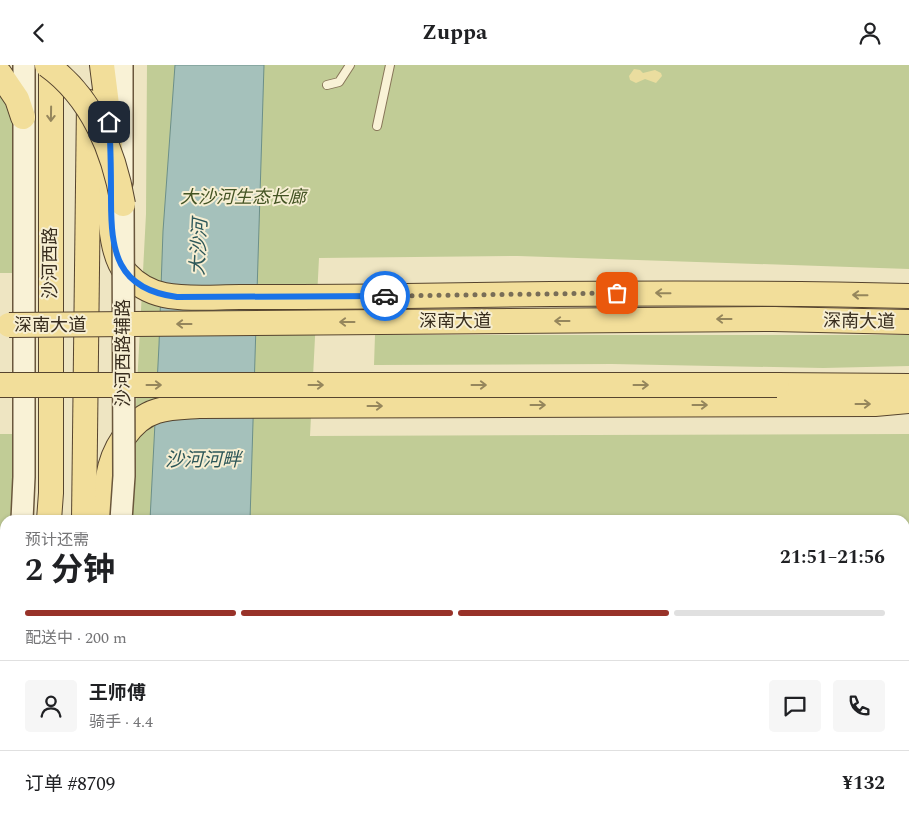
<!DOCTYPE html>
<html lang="zh">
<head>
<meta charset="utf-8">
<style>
  :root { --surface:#fff; --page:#f6f6f6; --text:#202124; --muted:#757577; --line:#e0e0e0; --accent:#983229 }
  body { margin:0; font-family:Spectral,"Noto Sans SC",serif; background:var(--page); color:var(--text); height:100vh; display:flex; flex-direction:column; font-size:19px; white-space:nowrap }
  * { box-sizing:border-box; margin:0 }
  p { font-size:16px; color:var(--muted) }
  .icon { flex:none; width:28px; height:28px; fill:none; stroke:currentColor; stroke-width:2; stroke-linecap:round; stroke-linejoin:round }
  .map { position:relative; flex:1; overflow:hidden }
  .details { position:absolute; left:0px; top:450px; width:910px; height:311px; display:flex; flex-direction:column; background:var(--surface); border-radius:15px 15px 0 0; box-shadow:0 1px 4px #0004 }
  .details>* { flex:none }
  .pin { position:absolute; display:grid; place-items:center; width:42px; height:42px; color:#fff; margin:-21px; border-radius:10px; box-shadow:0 2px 8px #0006 }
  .courier { position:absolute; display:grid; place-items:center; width:50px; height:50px; margin:-25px; border:4px solid #1a73e8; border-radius:50%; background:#fff; color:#222; box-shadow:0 1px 6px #0007 }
  .headline em { font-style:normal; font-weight:700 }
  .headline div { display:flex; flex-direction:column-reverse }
  .headline { display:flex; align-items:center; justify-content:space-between; height:85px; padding:0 25px }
  h1 { font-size:32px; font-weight:700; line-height:38px }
  .bar { display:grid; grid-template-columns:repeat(4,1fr); gap:8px 5px; align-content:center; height:60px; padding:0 25px }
  .bar i { height:6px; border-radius:4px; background:var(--line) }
  .bar .active { background:var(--accent) }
  .bar p { grid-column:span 4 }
  .line { display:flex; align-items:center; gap:12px; padding:0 25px; border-top:1px solid var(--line) }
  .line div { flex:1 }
  .round { display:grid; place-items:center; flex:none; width:52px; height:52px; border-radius:5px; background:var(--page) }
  header { display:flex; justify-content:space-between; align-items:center; height:65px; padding:0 25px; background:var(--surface); font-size:22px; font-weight:700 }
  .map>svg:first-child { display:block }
</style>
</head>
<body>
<header><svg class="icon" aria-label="back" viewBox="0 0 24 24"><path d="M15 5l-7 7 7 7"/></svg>Zuppa<svg class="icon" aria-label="person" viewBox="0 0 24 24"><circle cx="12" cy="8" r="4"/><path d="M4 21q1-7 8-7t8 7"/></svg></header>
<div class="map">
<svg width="909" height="761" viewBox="0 0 909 761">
  <rect width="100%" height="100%" fill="#eee5c2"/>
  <g fill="#c1cc96">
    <polygon points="147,0 909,0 909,204 518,191 319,193 310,371 909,369 909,761 48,761 50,756 905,756 905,455 130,455 146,149"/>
    <polygon points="0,27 12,48 16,76 15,208 0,208"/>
    <polygon points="375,270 909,270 909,301 823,303 612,299 374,300"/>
    <polygon points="0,369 17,369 14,455 5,455 5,526 0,539"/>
  </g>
  <polygon fill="#eadd9f" points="634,4 640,5 643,8 655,5 661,8 662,11 656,18 645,14 636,18 630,15 629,11"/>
  <g fill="#a5c1bb" stroke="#6c8f89">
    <polygon points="175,0 264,0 250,455 150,455 159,280 163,166"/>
    <polygon points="76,756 193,756 191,761 74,761"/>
    <polygon points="440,756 493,756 494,761 435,761"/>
  </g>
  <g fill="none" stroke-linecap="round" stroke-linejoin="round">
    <defs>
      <g id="service">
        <polyline points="327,20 339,17 350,0"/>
        <polyline points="377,61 390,0"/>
      </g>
      <g id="secondary">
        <polyline points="122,0 122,117"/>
        <polyline points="22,455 24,412 24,0"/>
        <polyline points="0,591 5,572"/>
        <polyline points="36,761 38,756"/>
      </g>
      <g id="primary">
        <path d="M102,0c3,25 7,50 8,75 2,36 -7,104 16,133 10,11 24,19 38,22 24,5 51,2 76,2 55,0 111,0 166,-1 168,-3 335,-4 503,0"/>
        <polyline points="0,9 17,34 23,52"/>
        <polyline points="773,254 909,257"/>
        <polyline points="777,320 909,321"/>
        <polyline points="49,455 51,428 51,0"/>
        <polyline points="84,455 89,37"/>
        <path d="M107,455c1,-14 -1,-29 1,-43 4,-26 22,-58 49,-66 13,-4 28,-4 42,-5l676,-2 34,-3"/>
        <polyline points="0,558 5,551"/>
        <polyline points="0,612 5,611"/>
        <polyline points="0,680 5,665"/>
        <polyline points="7,761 9,756"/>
      </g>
    </defs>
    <use href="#service" stroke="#887659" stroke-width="10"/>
    <use href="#secondary" stroke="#6a573c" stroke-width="24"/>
    <use href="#primary" stroke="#56442e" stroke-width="26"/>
    <use href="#service" stroke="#f9f2d6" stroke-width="8"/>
    <use href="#secondary" stroke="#f9f2d6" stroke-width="21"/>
    <use href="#primary" stroke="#f2de9a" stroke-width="24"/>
    <defs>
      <polyline id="secondary-bridge" points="121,455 124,411 123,139"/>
      <g id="primary-bridge">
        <path d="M47,0c45,32 67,86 76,139"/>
        <polyline points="9,260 773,254"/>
        <polyline points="0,320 777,320"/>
      </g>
    </defs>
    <use href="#secondary-bridge" stroke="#6a573c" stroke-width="24" stroke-linecap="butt"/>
    <use href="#primary-bridge" stroke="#56442e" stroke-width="26" stroke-linecap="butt"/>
    <use href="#secondary-bridge" stroke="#f9f2d6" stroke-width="21"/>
    <use href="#primary-bridge" stroke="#f2de9a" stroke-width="24"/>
  </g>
  <defs><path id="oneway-shaft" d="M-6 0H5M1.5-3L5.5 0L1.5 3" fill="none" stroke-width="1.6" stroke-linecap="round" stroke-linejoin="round" transform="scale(1.25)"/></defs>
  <g stroke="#95865c">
    <use href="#oneway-shaft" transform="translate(51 49) rotate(91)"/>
    <use href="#oneway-shaft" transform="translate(663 228) rotate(-179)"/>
    <use href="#oneway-shaft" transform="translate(860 230) rotate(-179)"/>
    <use href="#oneway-shaft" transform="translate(724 254) rotate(180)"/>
    <use href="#oneway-shaft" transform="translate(562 256) rotate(180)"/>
    <use href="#oneway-shaft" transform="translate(347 257) rotate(180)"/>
    <use href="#oneway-shaft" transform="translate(184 259) rotate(180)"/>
    <use href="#oneway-shaft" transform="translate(154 320)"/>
    <use href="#oneway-shaft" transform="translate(316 320)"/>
    <use href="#oneway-shaft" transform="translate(479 320)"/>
    <use href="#oneway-shaft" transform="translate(641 320)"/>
    <use href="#oneway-shaft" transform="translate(863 339)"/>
    <use href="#oneway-shaft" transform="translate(538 340)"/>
    <use href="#oneway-shaft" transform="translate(700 340)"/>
    <use href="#oneway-shaft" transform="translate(375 341)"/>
  </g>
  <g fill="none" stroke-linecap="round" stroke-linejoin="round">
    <polyline stroke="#786d57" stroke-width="5" stroke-dasharray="0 9" points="385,231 617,228"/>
    <path stroke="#1a73e8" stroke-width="6" d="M109,57c2,26 2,51 2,77 0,52 5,90 66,98l208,-1"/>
  </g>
  <g text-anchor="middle" stroke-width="4" stroke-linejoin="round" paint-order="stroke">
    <g font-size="18" font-style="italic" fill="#445424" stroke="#f6eed2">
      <text x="243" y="138">大沙河生态长廊</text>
    </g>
    <g font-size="18" fill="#382d1e" stroke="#f6eed2">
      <text transform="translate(50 198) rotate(-90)" y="6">沙河西路</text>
      <text x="455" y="262">深南大道</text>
      <text transform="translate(859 256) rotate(1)" y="6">深南大道</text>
      <text x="50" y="266">深南大道</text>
      <text transform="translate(123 288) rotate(-90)" y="6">沙河西路辅路</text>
    </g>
    <g font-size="19" font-style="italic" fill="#2d5758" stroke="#f6eed2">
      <text transform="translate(198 182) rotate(-87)" y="7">大沙河</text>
      <text x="203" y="401">沙河河畔</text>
    </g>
  </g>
</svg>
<div class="pin" style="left:617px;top:228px;background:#ea580c"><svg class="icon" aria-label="bag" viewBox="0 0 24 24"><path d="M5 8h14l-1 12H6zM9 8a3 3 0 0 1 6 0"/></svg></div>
<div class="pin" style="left:109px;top:57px;background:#1f2937"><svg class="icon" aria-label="home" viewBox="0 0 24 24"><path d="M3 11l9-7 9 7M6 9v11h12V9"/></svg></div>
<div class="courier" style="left:385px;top:231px"><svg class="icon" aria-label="car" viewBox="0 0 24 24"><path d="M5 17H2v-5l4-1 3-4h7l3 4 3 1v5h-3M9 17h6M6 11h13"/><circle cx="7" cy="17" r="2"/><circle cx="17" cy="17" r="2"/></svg></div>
<section class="details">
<div class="headline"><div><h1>2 分钟</h1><p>预计还需</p></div><em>21:51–21:56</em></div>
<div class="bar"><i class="active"></i><i class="active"></i><i class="active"></i><i></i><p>配送中 · 200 m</p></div>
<div class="line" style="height:90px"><a class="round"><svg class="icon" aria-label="person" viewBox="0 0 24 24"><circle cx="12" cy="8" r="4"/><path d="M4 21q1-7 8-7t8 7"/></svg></a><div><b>王师傅</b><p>骑手 · 4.4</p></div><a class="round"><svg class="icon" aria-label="chat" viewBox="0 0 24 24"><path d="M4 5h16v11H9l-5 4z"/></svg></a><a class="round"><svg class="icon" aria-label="phone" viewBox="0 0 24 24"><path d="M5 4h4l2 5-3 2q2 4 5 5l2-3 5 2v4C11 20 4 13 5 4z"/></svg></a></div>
<div class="line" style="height:65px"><div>订单 #8709</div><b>¥132</b></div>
</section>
</div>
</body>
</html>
